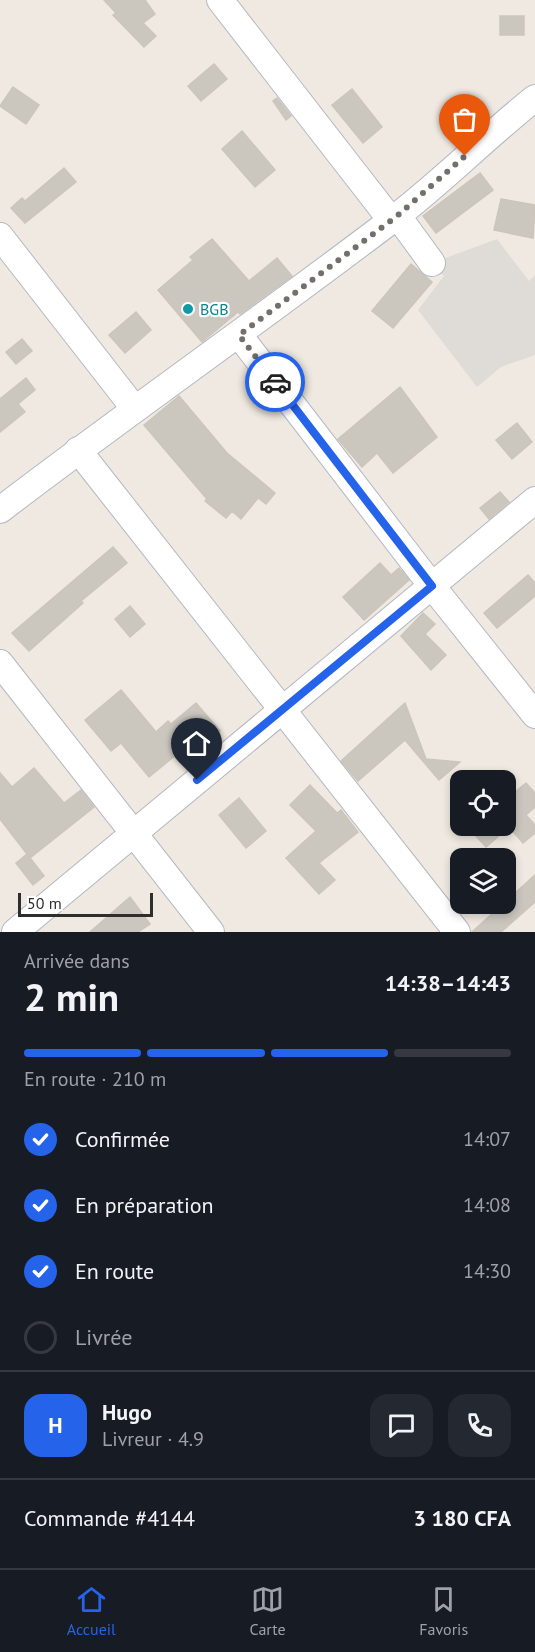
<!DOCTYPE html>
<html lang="fr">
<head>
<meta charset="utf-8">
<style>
  :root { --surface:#171b24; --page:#242831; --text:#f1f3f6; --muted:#9ea1a6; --line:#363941; --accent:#2563eb }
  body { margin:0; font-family:"PT Sans",sans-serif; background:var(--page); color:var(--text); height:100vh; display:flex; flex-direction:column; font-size:22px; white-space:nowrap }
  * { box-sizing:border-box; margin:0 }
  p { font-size:20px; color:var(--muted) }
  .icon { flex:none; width:33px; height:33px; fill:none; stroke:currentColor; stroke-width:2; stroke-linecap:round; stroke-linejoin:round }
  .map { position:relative; height:932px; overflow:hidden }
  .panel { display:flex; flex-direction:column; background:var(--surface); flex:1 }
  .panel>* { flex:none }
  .buttons { position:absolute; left:450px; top:770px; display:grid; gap:12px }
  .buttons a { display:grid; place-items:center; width:66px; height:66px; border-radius:12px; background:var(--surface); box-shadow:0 3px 9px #0003; font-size:30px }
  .scale { position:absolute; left:18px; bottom:15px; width:135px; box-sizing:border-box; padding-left:6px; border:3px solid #2e2e2e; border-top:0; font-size:16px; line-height:21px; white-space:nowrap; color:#2e2e2e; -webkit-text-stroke:4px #fff; paint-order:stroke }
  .pin { position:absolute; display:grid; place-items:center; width:51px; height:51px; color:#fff; margin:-62px -26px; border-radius:50% 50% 50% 0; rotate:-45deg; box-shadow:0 0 6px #0007 }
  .pin .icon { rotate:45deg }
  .courier { position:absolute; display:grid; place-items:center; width:60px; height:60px; margin:-30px; border:4px solid #2563eb; border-radius:50%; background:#fff; color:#222; box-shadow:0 2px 8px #0007 }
  .headline em { font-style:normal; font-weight:800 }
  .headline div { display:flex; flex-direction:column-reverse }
  .headline { display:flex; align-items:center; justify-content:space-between; height:102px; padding:0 24px }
  h1 { font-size:39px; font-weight:800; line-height:45px }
  .bar { display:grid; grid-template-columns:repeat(4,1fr); gap:9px 6px; align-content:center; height:72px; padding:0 24px }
  .bar i { height:8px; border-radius:4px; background:var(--line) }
  .bar .on { background:var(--accent) }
  .bar p { grid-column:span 4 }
  .line { display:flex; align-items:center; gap:15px; padding:0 24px; border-top:2px solid var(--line) }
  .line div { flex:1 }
  .round { display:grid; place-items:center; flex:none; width:63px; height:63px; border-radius:18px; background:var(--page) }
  ol { padding:0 24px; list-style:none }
  li { display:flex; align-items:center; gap:18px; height:66px }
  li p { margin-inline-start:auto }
  li .icon { padding:6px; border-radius:50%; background:var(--accent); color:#fff; stroke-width:4 }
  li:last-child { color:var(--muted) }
  li i { width:33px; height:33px; border:3px solid var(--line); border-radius:50% }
  .dock { display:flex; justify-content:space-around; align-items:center; height:84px; border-top:2px solid var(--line); background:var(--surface); font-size:16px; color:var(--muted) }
  .dock a { display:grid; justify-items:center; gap:3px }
  .dock .on { color:var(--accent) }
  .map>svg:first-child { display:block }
</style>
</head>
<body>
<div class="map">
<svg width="535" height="932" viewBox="0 0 535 932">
  <rect width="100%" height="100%" fill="#efe9e1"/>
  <polygon fill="#dfdcd8" points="497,239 529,281 535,275 535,355 501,367 477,387 418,310 444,276 432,263"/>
  <g fill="#cbc7bf" stroke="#cbc5ba" stroke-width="1.5">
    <polygon points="104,0 145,0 155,14 143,23 156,36 144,47 113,15 116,13"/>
    <rect x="500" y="16" width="24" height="19"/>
    <polygon points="214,64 227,79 201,101 188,86"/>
    <polygon points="13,87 39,105 26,124 0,106"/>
    <polygon points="352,89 382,127 363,143 332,105"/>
    <polygon points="277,98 291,116 286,120 273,101"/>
    <polygon points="242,131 275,170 255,187 222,149"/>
    <polygon points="64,168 76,182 25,223 11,208 22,198 25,201"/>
    <polygon points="480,173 493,190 436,233 423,216"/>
    <polygon points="501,199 535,205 533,238 494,230"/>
    <polygon points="212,239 249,281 277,258 292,276 240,314 238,312 202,342 158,290 193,260 190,257"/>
    <polygon points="411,264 432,282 393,328 372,311"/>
    <polygon points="136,312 151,330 125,353 109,335"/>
    <polygon points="22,339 32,351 16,364 6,352"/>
    <polygon points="26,378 35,390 18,404 25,412 0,432 0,399"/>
    <polygon points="400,387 437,437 393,473 377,453 362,467 338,439"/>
    <polygon points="179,396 227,453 275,493 266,504 258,498 241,519 232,511 226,518 205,501 207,499 144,425"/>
    <polygon points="517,423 532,442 512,459 496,440"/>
    <polygon points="500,492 509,502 489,519 480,508"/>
    <polygon points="113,547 127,563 81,601 83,603 29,651 12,633"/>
    <polygon points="380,563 391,575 399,568 409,580 364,620 343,597"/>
    <polygon points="528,575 535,583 535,596 497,628 484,613"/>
    <polygon points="130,606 145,624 130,637 115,619"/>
    <polygon points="423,613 435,624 425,634 446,655 431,670 401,636"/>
    <polygon points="121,690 156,732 168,721 171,724 196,703 220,731 201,748 194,740 149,777 121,743 111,751 85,720"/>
    <polygon points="405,703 426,759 460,762 439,780 405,740 358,781 341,761"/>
    <polygon points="34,768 64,803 81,790 94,807 30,858 0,819 0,773 12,787"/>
    <polygon points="526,783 535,793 535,807 526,815 535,825 535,833 523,843 509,827 486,847 466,825 508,825 506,800"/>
    <polygon points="310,785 337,813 341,810 358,832 319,863 335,880 319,894 286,858 316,831 290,805"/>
    <polygon points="239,798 266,831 246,848 219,815"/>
    <polygon points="27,854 44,876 33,885 16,863"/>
    <polygon points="535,875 535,902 501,932 472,932"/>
    <polygon points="130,897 150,924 138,932 90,932"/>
  </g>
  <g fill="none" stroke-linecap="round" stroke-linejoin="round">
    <defs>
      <g id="minor">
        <polyline points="220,0 391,220"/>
        <polyline points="397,215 432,263"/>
        <polyline points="0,236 134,408"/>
        <polyline points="239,335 432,586 535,715"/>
        <polyline points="78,450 457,932"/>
        <path d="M0,510c131,-100 266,-194 397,-294 48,-37 90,-80 138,-118"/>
        <polyline points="0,663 211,932"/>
        <polyline points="15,932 535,500"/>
      </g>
    </defs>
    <use href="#minor" stroke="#b4b7c1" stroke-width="28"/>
    <use href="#minor" stroke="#fff" stroke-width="26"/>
  </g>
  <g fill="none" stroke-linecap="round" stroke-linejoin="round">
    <polyline stroke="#726f6d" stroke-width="6" stroke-dasharray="0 10.8" points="275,382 239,335 397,216 465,156"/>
    <polyline stroke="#2563eb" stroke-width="8" points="197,780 432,586 275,382"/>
  </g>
  <circle fill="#0f9aa8" stroke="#fff" stroke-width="2" cx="188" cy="309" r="6"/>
  <g text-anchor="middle" stroke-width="4.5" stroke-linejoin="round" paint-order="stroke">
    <g font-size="16" fill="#0d838f" stroke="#fff" text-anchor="start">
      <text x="200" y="315">BGB</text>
    </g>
  </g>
</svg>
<div class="buttons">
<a><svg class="icon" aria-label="locate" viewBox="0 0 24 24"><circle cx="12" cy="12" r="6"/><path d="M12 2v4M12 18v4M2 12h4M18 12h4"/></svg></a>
<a><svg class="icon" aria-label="layers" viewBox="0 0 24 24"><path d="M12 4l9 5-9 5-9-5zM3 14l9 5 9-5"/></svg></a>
</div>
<div class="scale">50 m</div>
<div class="pin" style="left:465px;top:156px;background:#ea580c"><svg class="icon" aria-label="bag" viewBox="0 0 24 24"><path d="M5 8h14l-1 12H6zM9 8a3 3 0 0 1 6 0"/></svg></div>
<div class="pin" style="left:197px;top:780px;background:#1f2937"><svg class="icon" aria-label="home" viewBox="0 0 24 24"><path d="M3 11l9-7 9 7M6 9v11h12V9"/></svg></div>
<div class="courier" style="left:275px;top:382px"><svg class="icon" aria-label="car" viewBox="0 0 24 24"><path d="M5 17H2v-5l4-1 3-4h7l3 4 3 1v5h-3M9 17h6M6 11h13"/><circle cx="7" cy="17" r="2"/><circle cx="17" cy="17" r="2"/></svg></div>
</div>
<section class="panel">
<div class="headline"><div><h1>2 min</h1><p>Arrivée dans</p></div><em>14:38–14:43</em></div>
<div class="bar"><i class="on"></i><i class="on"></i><i class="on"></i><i></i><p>En route · 210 m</p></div>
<ol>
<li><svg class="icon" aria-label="check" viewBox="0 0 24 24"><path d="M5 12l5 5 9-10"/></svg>Confirmée<p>14:07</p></li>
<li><svg class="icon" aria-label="check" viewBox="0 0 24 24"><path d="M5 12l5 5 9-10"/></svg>En préparation<p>14:08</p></li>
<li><svg class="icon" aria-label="check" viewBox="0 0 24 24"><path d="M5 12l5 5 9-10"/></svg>En route<p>14:30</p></li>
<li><i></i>Livrée</li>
</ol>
<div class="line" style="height:108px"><b class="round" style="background:var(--accent);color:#fff">H</b><div><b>Hugo</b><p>Livreur · 4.9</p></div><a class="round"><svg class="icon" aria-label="chat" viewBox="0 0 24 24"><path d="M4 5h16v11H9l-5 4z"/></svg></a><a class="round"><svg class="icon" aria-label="phone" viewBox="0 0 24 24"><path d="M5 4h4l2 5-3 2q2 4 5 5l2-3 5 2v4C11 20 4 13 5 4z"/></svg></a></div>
<div class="line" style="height:78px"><div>Commande #4144</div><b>3 180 CFA</b></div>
</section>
<nav class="dock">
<a class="on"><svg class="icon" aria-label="home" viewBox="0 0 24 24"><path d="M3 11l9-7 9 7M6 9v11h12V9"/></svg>Accueil</a>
<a><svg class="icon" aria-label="map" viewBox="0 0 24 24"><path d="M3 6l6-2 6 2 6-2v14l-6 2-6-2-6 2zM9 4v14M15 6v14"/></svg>Carte</a>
<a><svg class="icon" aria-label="saved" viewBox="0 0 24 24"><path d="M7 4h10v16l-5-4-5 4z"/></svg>Favoris</a>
</nav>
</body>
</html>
